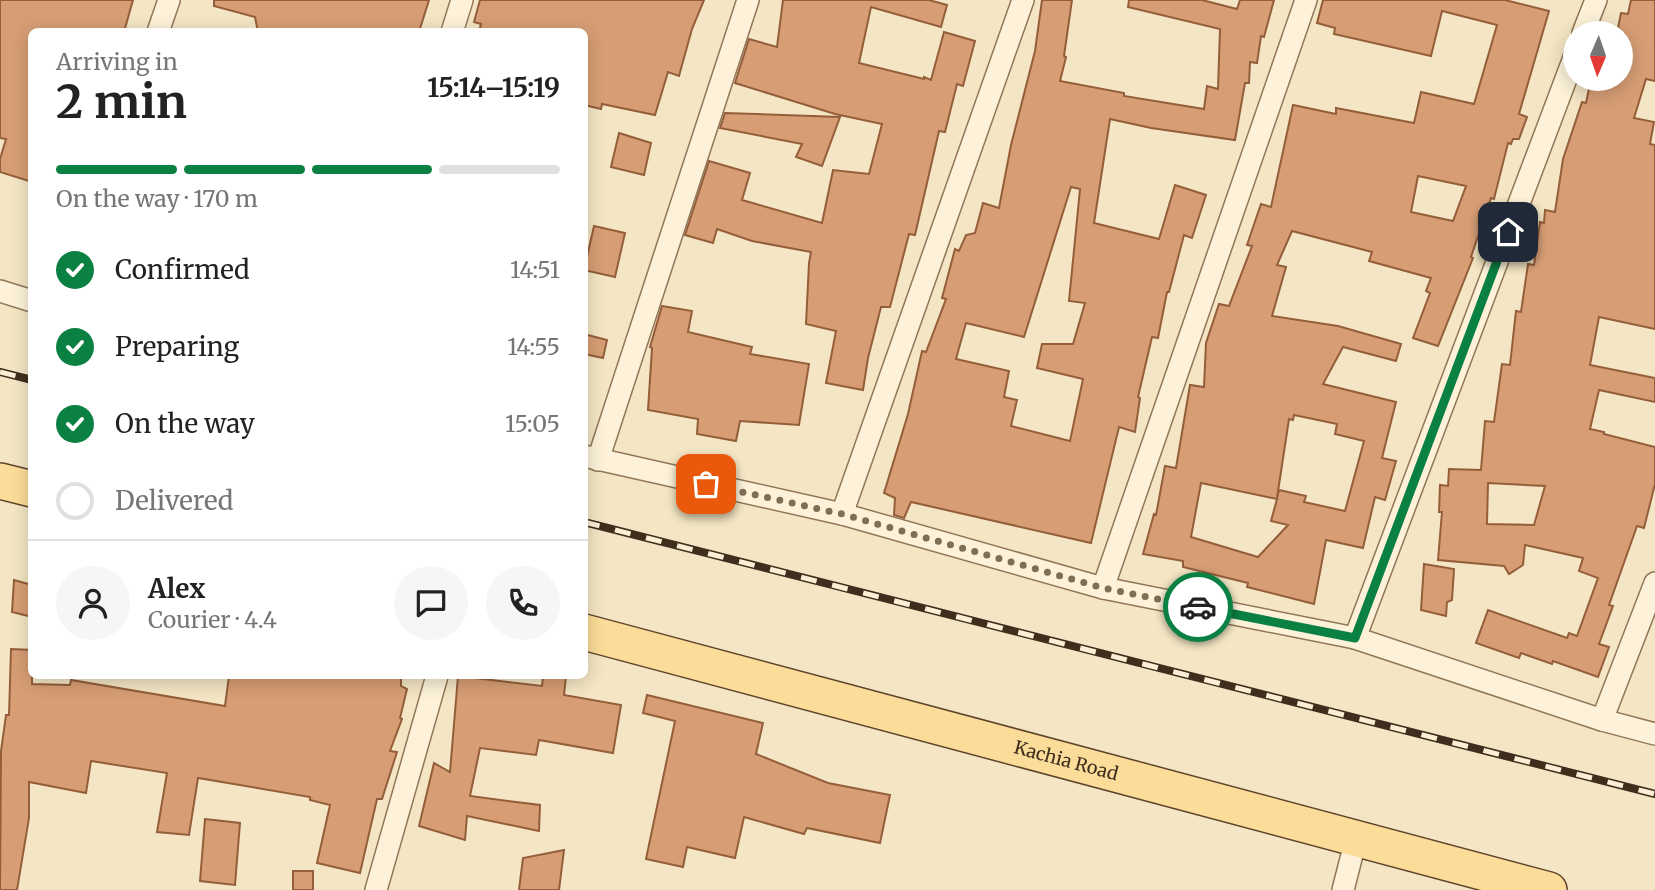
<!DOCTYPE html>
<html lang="en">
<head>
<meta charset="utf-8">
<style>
  :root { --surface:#fff; --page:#f6f6f6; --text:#222; --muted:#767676; --line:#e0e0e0; --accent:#0b8043 }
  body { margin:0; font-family:Merriweather,serif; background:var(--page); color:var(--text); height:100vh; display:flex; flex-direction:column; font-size:26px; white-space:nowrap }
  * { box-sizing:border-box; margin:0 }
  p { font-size:23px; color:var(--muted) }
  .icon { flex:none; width:38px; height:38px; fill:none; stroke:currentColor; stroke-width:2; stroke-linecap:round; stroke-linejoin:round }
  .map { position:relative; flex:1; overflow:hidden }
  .sheet { position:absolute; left:28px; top:28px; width:560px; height:651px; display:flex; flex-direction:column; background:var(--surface); border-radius:10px; box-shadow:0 4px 18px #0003 }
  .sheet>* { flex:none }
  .needle { width:46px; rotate:182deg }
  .tools { position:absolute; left:1563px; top:21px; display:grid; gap:14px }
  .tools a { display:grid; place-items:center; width:70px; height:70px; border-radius:50%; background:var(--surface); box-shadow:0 4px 18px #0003; font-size:35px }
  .pin { position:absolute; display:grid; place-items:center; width:60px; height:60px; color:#fff; margin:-30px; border-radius:14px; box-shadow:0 4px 10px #0006 }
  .courier { position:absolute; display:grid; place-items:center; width:70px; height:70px; margin:-35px; border:5px solid #0b8043; border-radius:50%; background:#fff; color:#222; box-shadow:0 2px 9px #0007 }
  .headline em { font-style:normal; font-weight:700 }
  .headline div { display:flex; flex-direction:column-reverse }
  .headline { display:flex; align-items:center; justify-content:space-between; height:119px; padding:0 28px }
  h1 { font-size:46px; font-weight:700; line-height:52px }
  .bar { display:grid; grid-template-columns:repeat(4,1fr); gap:10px 7px; align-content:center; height:84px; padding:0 28px }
  .bar i { height:9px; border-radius:5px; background:var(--line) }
  .bar .on { background:var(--accent) }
  .bar p { grid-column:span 4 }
  .line { display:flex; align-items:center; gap:18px; padding:0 28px; border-top:2px solid var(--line) }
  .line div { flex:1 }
  .round { display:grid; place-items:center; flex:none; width:74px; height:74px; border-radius:37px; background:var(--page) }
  ol { padding:0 28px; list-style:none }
  li { display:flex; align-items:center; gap:21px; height:77px }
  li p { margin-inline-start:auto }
  li .icon { padding:7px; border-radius:50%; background:var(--accent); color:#fff; stroke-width:4 }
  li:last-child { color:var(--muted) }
  li i { width:38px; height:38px; border:4px solid var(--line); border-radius:50% }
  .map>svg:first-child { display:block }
</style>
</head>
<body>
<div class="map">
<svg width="1655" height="890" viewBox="0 0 1655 890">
  <rect width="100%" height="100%" fill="#f4e6c4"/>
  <g fill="#d79e75" stroke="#945e3a" stroke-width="2" fill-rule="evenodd">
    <polygon points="0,0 133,0 124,32 32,32 32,182 0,172 0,159 6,139 0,138"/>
    <polygon points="214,0 429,0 419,32 258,32 255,17 214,6"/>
    <polygon points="480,0 704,0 692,29 679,76 668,72 655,115 602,104 601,109 584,105 584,32 479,32 481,24 474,22"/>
    <polygon points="783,0 929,0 947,5 941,27 871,7 859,63 924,79 924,77 931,80 944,32 975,41 963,86 957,84 945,132 939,131 915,235 909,234 890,307 881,307 868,358 863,390 826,383 836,331 806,324 809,263 811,252 752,241 717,229 713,243 685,235 709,161 750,173 742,200 822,223 833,170 869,174 882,124 835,114 735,83 749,39 777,47"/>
    <path d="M1042,0h30l-8,56 2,1 -6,24 64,12v3l80,13 3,-23 11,3 2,-60 -92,-22 1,-7h73l35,9 3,-9h34l-10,37 -3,-1 -4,27 -7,-1 -1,21h-4l-10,57 -84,-12 -41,-9 -16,104 65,16 16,-54 31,10 -14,43 -8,-3 -15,57h-2l-9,46 -6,-1 -14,60 2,1 -5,34 -16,-5 -28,116 -180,-41 -7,16 -10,-3 1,-17 -11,-5 24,-79 14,-63 4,1 20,-53 -4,-1 13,-49 4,2 7,-16 9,-2 8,-30 16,5 12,-63 24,-94zM1071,187l9,2 -11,112 16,2 -12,41h-31l-5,24 46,11 -13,62 -59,-15 6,-26 -13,-3 5,-26 -53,-12 10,-36 58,14z"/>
    <path d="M1323,0h182l44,11 -30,103 8,3 -8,22h-6l-2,5 -3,-1 -14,56 -3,-1 -20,59 2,1 -35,88 -25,-8 17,-45 -4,-2 5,-13 -62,-17 3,-9 -80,-21 -15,34 9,2 -14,49 66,10 63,18 -5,17 -53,-14 -20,37 73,18 -14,56 14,3 -11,39 -10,-3 -12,51 -37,-8 -12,64 -67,-17 1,-4 -65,-16v-6l-40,-7 11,-40 2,1 9,-49 11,2 14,-83 14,2 2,-44 13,-39 10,2 23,-60 -5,-1 14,-41 10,3 22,-102 43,9v-6l78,15 7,-31 53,12 23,-79 -55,-14 -11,45 -97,-22 1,-6 -18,-5zM1418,176l48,10 -13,35 -42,-9zM1294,415l43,9 -2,10 29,7 -19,70 -41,-9 2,-6 -27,-6 -2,8 12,-79 4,1zM1201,483l76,16 -6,22 17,4 -30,32 -67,-20z"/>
    <path d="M1631,0h24v81l-9,-2 -12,39 20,4 -4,22 5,1v184l-56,-12 -9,48 65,13v24l-56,-12 -9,39 14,3v2l51,13v37l-11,44 -7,-2 -28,79 4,1 -14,38 10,3 -11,30 -45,-16 -1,3 -31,-11 -2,5 -43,-15 12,-33 79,28 2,-5 8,3 21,-58 -19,-7 4,-13 -58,-13 -2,20 -14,9 -5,-8 -66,-6 4,-48h-3l1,-27 8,1 1,-17 32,1 4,-49 9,1 8,-58 8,1 6,-54 5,1 7,-48 6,1 6,-43 4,1 1,-13 10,2 8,-53 19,-57 4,1 5,-24h29v-46h-3l4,-20 7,1zM1488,483l57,3 -11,39 -47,-1z"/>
    <polygon points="725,113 840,117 822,166 796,157 802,144 720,128"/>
    <polygon points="619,133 651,143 644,175 611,167"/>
    <polygon points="594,226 625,233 615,277 584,270"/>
    <polygon points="662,306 692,311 688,332 752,347 750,354 809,364 799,425 740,421 736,441 697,434 698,419 648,410 652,348 650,347"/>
    <polygon points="584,334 607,340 603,358 584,354"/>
    <polygon points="1424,564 1454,569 1452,600 1447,602 1446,616 1421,610"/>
    <polygon points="14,580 32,585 32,617 12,612"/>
    <polygon points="11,649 32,650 32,684 70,685 71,680 225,706 229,676 377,676 401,678 401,686 407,689 400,718 402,719 390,751 397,752 382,799 377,799 360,873 317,863 330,805 310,800 310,797 198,778 189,835 157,832 167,773 91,761 86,793 29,782 29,818 17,890 0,890 1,751 6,715 9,715"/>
    <polygon points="458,676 542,686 543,676 566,676 564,695 621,705 613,753 539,740 536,755 480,748 470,796 540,805 539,831 467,816 465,840 419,826 434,763 450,772"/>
    <polygon points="647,695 763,723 756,754 828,783 890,795 880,843 807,828 804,834 744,817 735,858 687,847 683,867 646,859 675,721 643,713"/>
    <polygon points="205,819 240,823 235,885 200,881"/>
    <polygon points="564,850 559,890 519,890 523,858"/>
    <rect x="293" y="871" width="20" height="19"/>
  </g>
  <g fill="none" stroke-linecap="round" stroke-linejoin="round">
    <defs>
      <g id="street">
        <polyline points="158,32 169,0"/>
        <polyline points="452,32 462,0"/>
        <polyline points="1583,33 1596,0"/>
        <polyline points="0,291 32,301"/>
        <polyline points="584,456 842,514 1103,588 1355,638 1602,720 1655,734"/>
        <polyline points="598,460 748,0"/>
        <polyline points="842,514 1023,0"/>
        <polyline points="1103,588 1306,0"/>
        <polyline points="1355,638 1575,55"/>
        <polyline points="1602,720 1655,583"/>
        <polyline points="376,890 437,676"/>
        <polyline points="1343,890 1356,839"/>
      </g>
      <g id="primary">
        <polyline points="0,481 32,489"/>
        <path id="s1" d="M584,632l965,258"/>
      </g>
    </defs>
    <use href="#street" stroke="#917657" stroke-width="24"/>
    <use href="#primary" stroke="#5f442c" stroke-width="38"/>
    <use href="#street" stroke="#fdf2d9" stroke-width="21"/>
    <use href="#primary" stroke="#fbdc98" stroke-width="35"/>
    <defs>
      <g id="rail">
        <polyline points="0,372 32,380"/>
        <polyline points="584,522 1655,794"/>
      </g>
    </defs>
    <use href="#rail" stroke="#3f2e1d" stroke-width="8"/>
    <use href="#rail" stroke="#faefd5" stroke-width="5" stroke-dasharray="16" stroke-linecap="butt"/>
  </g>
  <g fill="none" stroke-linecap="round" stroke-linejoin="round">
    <polyline stroke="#7e6e57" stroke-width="7" stroke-dasharray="0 12.6" points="706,484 842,514 1103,588 1198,607"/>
    <polyline stroke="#0b8043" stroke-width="9" points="1198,607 1355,638 1508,232"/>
  </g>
  <g text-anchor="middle" stroke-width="5" stroke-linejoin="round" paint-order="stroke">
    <g font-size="18" fill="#3f2e1d" stroke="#faefd5">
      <text dy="6" stroke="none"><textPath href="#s1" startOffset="499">Kachia Road</textPath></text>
    </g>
  </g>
</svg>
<div class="tools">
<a><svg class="needle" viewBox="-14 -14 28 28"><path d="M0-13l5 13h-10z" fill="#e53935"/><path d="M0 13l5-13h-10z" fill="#767676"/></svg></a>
</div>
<div class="pin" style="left:706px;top:484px;background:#ea580c"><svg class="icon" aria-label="bag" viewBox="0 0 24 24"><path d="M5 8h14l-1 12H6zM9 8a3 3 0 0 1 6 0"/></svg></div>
<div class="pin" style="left:1508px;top:232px;background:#1f2937"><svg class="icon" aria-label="home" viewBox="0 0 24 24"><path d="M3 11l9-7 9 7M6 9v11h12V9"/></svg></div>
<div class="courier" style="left:1198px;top:607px"><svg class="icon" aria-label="car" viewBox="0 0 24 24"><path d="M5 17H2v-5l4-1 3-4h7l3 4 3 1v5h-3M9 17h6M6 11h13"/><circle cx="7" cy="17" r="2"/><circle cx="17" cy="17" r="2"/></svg></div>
<section class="sheet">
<div class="headline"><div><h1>2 min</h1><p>Arriving in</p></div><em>15:14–15:19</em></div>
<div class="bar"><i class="on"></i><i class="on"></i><i class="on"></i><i></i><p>On the way · 170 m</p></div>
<ol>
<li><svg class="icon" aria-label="check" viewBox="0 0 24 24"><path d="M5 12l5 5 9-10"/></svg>Confirmed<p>14:51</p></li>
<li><svg class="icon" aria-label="check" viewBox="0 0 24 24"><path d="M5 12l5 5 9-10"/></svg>Preparing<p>14:55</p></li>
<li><svg class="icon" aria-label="check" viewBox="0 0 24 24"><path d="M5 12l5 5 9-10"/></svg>On the way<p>15:05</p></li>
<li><i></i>Delivered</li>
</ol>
<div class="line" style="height:126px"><a class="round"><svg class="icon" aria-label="person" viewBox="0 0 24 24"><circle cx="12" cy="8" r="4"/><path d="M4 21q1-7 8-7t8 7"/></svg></a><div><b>Alex</b><p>Courier · 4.4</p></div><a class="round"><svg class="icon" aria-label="chat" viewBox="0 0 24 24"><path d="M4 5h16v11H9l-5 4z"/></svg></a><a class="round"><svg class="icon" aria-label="phone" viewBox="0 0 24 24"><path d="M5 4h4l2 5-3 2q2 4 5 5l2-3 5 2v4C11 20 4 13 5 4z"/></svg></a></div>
</section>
</div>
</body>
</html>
